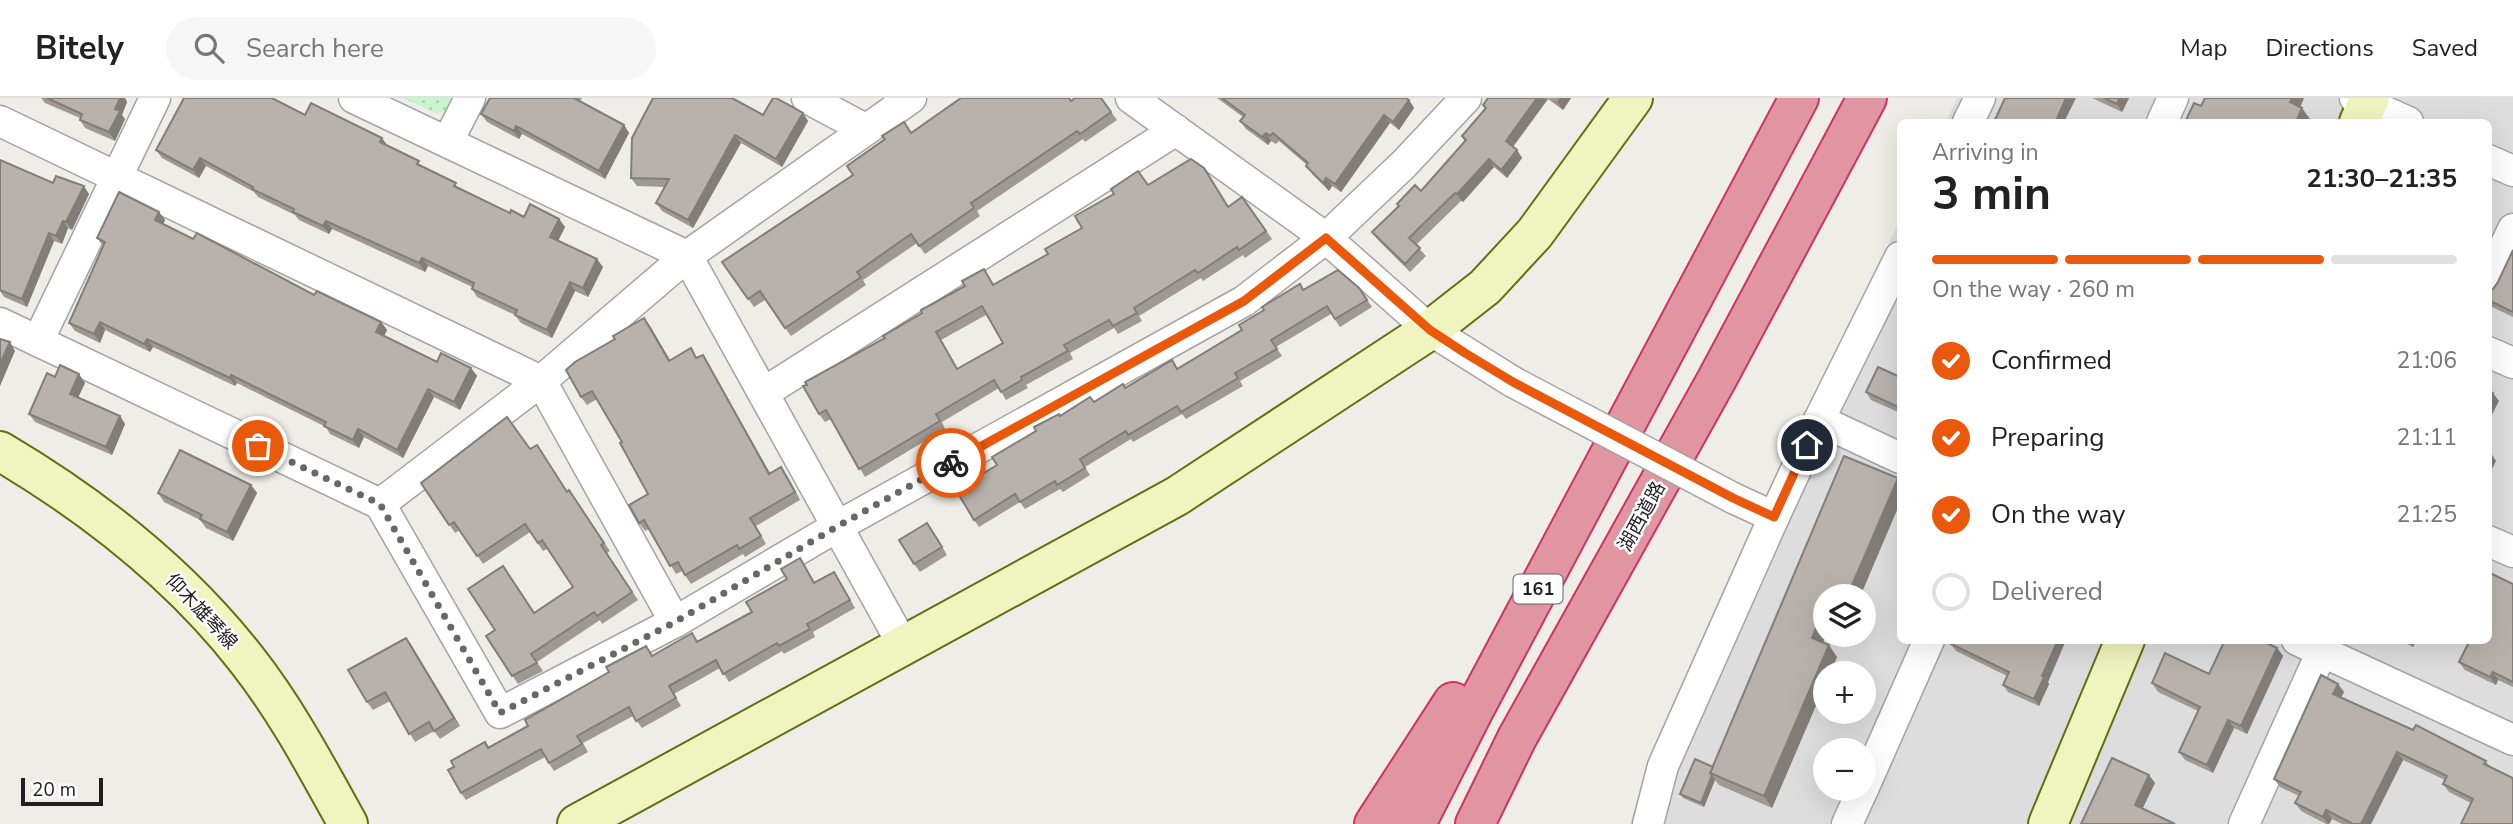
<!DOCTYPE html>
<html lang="en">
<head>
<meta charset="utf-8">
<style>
  :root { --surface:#fff; --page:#f6f6f6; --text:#222; --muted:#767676; --line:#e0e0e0; --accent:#ea580c }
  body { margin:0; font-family:"Nunito Sans","Noto Sans JP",sans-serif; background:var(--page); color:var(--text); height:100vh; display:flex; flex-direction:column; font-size:26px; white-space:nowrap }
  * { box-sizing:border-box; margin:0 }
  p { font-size:23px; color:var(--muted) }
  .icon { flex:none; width:38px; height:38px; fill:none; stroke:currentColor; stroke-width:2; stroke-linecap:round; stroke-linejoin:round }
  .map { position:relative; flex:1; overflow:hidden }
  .drawer { position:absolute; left:1897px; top:21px; width:595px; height:525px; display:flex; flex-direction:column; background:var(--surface); border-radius:10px; box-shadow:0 7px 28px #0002 }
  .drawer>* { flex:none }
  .buttons { position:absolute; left:1813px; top:486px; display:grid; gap:14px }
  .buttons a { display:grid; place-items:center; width:63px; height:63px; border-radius:50%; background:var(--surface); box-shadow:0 7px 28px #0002; font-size:35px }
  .scale { position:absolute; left:21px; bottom:18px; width:82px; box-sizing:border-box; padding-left:7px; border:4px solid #1f1f1f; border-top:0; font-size:19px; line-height:24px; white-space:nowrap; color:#1f1f1f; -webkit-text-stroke:5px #fff; paint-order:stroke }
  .pin { position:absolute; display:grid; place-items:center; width:60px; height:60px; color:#fff; margin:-30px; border:4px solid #fff; border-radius:50%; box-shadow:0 2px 7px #0007 }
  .courier { position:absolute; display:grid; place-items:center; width:70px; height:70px; margin:-35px; border:5px solid #ea580c; border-radius:50%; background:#fff; color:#222; box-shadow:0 2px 9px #0007 }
  .head em { font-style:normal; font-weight:700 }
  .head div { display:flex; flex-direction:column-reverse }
  .head { display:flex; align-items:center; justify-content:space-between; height:119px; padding:0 35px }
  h1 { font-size:46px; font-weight:700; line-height:52px }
  .bar { display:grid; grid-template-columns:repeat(4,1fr); gap:10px 7px; align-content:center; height:84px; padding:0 35px }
  .bar i { height:9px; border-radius:5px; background:var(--line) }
  .bar .current { background:var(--accent) }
  .bar p { grid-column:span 4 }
  ol { padding:0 35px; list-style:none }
  li { display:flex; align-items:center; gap:21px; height:77px }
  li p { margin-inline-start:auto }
  li .icon { padding:7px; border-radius:50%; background:var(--accent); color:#fff; stroke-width:4 }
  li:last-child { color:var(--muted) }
  li i { width:38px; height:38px; border:4px solid var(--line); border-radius:50% }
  header { display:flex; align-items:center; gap:42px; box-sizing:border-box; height:98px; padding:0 35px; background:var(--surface); border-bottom:2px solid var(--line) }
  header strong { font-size:33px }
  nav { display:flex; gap:38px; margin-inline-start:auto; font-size:24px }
  .search { width:490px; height:63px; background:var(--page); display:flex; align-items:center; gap:18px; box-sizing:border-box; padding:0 24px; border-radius:38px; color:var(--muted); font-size:26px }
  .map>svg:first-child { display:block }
</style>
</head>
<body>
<header>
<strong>Bitely</strong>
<div class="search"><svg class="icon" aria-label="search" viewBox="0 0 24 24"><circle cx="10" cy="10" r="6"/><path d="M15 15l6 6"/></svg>Search here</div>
<nav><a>Map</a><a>Directions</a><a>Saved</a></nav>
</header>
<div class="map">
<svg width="2513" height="726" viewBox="0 0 2513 726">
  <defs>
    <pattern id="park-dots" width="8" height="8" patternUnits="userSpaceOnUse" patternTransform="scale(1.75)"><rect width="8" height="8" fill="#c8f5cd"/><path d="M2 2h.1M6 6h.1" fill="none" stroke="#abd2b0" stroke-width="1.8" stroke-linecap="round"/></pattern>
  </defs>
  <rect width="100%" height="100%" fill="#efede7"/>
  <path fill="#ddd" fill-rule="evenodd" d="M1957,0h556v726h-883l21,-68 249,-537v421h588v-518h-542zM1825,499h39v38h-39zM1825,576h39v38h-39zM1825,653h39v38h-39z"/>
  <polygon fill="url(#park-dots)" points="403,0 454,0 448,11 438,16"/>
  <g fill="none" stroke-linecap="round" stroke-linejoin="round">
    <defs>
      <g id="street">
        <polyline points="354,0 687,158 903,547"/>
        <polyline points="807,0 865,31"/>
        <polyline points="1131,0 1326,140 1430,232 1513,284"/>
        <polyline points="2355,0 2408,24"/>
        <polyline points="0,23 541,283 675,524"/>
        <polyline points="1968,24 1980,0"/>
        <polyline points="2162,24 2173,0"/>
        <polyline points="448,43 470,0"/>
        <polyline points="2488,62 2513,73"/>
        <polyline points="2488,185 2513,131"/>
        <polyline points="0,225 380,406 500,615 675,524 838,428 1244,203 1326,140 1404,66 1466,0"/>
        <polyline points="38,243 155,0"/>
        <polyline points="2488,254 2513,265"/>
        <polyline points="765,294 1176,32"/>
        <polyline points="1819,322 1900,360"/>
        <polyline points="1733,400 1774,419"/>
        <polyline points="380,406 541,283 687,158 911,0"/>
        <polyline points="2488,443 2513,454"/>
        <polyline points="2297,542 2513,642"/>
        <polyline points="1864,689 1929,542"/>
        <polyline points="1648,726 1663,668 1774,419 1819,322 1900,159"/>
        <polyline points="1847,726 1863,691"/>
        <polyline points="2244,726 2327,542"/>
      </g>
      <g id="secondary">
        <polyline points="2359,24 2370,0"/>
        <path d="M0,353c93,55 180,123 247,209 40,51 70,108 101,164"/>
        <polyline points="577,726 1177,398 1430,232 1485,189 1535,135 1633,0"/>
        <polyline points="2048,726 2125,542"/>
      </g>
      <g id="highway">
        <polyline points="1374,726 1453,604"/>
        <polyline points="1416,726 1474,612 1799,0"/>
        <polyline points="1475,726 1517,640 1717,281 1867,0"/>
      </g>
    </defs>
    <use href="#street" stroke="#a3a3a3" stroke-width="33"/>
    <use href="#secondary" stroke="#616f0e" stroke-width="42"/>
    <use href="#highway" stroke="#cd3463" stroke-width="42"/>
    <use href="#street" stroke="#fff" stroke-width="30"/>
    <use href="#secondary" stroke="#f0f4bf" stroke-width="38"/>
    <use href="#highway" stroke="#e095a0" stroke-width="38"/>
    <defs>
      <polyline id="street-bridge" points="1513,284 1733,400"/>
    </defs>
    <use href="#street-bridge" stroke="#a3a3a3" stroke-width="33" stroke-linecap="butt"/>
    <use href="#street-bridge" stroke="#fff" stroke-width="30"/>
  </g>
  <g fill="#9f9994" fill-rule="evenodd">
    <polygon points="41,0 125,0 127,4 122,17 125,21 115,43 85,30 80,22 80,20 45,5"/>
    <polygon points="182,0 272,0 305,17 388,48 460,90 510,115 524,119 559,121 565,129 558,143 603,169 588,199 575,193 552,240 521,225 515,217 477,199 472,191 472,189 428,168 425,174 332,131 329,136 299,122 295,117 258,99 254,94 206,68 199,80 162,60 156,52 184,1"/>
    <polygon points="490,0 582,0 580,3 624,27 629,35 605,81 522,36 519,41 487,24 481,16"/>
    <polygon points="1101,0 1117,22 1085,44 1083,41 977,113 980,118 925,156 917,145 863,182 866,187 791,238 765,202 754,209 722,164 853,77 911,35 1071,3"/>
    <polygon points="1217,0 1406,0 1409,2 1414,10 1399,32 1390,25 1341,94 1332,88 1329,93 1312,76 1307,67 1279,43 1276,46 1271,43 1268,47 1246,31 1240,23 1243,19"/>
    <polygon points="1488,0 1571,0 1563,12 1548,1 1513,49 1517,52 1522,60 1507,80 1494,69 1463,104 1461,103 1416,147 1426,158 1410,174 1378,142 1372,134 1398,108 1421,93 1465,44 1462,38 1485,11 1483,7"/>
    <polygon points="2092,0 2129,0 2122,14"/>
    <polygon points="803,15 808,23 782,69 741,45 693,130 662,113 656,105 665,89 637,88 631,80 763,17"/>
    <polygon points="0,62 53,85 89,96 72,132 68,130 62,146 54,143 27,209 4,199 0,193"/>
    <path d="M1204,70l24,39 14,-10 30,42 -27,19 -2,-3 -40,26 -2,-3 -62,38 3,5 -24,13 -4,-6 -44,25 3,6 -47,26 2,3 -22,12 -7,-12 -57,34 3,7 -80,48 -34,-58 -6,3 -6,-8 66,-76 104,-61 5,8 54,-31 34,-26 66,-43zM986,217l17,28 -45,26 -17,-29z"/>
    <polygon points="159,114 165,122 163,126 193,141 314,197 381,224 387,232 384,238 437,264 471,270 477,278 460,312 434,299 403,360 364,339 359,350 330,336 326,329 237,285 235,288 153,249 150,254 105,232 100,245 75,233 69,225 103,148 97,140"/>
    <polygon points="2513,152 2513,219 2488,207 2488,192 2493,191 2498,184"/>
    <polygon points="1359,190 1372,209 1340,229 1331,216 1276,249 1282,258 1240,283 1243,288 1186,321 1182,316 1133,344 1131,341 1085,369 1090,377 1063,394 1060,391 1025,411 1020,404 979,429 974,422 997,367 1060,318 1094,304 1125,290 1178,271 1304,192"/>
    <polygon points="650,228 670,262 697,260 703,257 708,265 770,376 787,378 800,402 756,428 766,446 745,459 743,456 691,486 682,473 676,476 649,431 645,433 639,425 648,396 622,344 597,301 587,307 581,299"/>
    <polygon points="55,279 85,285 78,299 120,318 125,326 112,357 35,324 29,316"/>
    <polygon points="1900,279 1900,315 1871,302 1866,294"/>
    <polygon points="530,351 567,394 569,392 610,453 607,455 638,502 602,526 600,522 537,564 543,573 518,586 486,538 534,515 573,489 547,451 543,453 530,434 483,466 460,432 455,435 421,385"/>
    <polygon points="251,387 257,395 233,443 206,430 200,422 164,404 158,395"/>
    <polygon points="933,433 947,457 920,474 914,466"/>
    <polygon points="805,468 815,485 839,482 855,510 813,534 815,539 784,556 782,553 729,584 720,570 674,596 681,608 642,630 633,618 583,645 588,654 554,673 545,659 466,702 461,695 454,669 485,644 488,649 528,628 653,558 698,544 752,514 787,481"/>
    <polygon points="2513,486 2513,589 2498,582 2496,587 2465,572 2459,564"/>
    <polygon points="1825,499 1825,537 1826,537 1823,545 1837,559 1772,710 1719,687 1715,682 1704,709 1683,700 1680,696 1713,669"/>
    <polygon points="406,540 460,628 440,641 434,633 415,644 390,603 373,612 367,604"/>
    <polygon points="1953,542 2066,542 2048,584 2049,586 2039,608 2008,594 2003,587 2007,578 1956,553 1951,546"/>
    <polygon points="2399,542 2416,542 2413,549"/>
    <polygon points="2277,550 2283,558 2247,636 2234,630 2213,675 2185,662 2179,654 2198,613 2158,594 2152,585 2209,576"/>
    <polygon points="2344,594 2341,599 2413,632 2486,663 2490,669 2471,705 2449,694 2443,686 2445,682 2403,662 2371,726 2342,726 2332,721 2329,726 2326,726 2301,713 2295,705 2299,698 2280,689 2274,681"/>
  </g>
  <g fill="#827d78">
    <polygon points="120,0 125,0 127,4 122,17 125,21 115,43 109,34 115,11"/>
    <polygon points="1537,0 1548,1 1511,51 1506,43"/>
    <polygon points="1560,0 1571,0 1563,12 1557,4"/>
    <polygon points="2066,0 2076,0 2064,24 2057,24 2056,23"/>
    <polygon points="2119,0 2129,0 2122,14 2117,6"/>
    <polygon points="2292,0 2304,0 2298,15 2290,4"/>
    <polygon points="1409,2 1414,10 1399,32 1393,24"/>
    <polygon points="2302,10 2310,21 2309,24 2296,24"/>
    <polygon points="803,15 808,23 782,69 776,61"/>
    <polygon points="1384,17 1390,25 1341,94 1335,86"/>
    <polygon points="624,27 629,35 605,81 599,73"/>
    <polygon points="516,28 522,36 519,41 514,33"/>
    <polygon points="1266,35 1271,43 1268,47 1262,39"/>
    <polygon points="735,37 741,45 693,130 688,122"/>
    <polygon points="382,40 388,48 385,53 380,44"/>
    <polygon points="1517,52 1522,60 1507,80 1501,72"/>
    <polygon points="200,60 206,68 199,80 193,72"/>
    <polygon points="1489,61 1494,69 1463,104 1457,96"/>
    <polygon points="1326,80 1332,88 1329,93 1323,85"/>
    <polygon points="84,88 89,96 72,132 66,124"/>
    <polygon points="159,114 165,122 161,130 155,122"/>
    <polygon points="559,121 565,129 556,147 550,139"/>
    <polygon points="63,123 68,130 62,146 56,138"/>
    <polygon points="326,123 332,131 329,136 323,128"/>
    <polygon points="49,135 54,143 27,209 22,201"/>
    <polygon points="422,160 428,168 425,174 419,165"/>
    <polygon points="597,161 603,169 588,199 583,190"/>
    <polygon points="570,184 575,193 552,240 547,232"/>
    <polygon points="644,220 650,228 675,271 669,263"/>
    <polygon points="100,224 105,232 100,245 94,236"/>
    <polygon points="381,224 387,232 382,242 376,234"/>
    <polygon points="147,241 153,249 150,254 144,246"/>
    <polygon points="10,244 15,253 0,288 0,266"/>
    <polygon points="703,257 708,265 775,384 769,376"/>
    <polygon points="471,270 477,278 460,312 454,304"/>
    <polygon points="79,276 85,285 76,304 70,296"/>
    <polygon points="231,277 237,285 235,288 230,280"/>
    <polygon points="428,291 434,299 403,360 397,352"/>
    <polygon points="2493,295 2499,303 2488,324 2488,304"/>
    <polygon points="120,318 125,326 112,357 106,349"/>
    <polygon points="358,331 364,339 359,350 353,342"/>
    <polygon points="2491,355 2496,363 2488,379 2488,359"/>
    <polygon points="781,369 787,378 800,402 795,394"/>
    <polygon points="1898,380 1900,385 1900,405 1860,499 1847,499"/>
    <polygon points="251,387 257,395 233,443 227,434"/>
    <polygon points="1825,508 1825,537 1826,537 1820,552 1812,540"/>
    <polygon points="406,540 412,548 460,628 454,620"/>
    <polygon points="2058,542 2066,542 2048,584 2049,586 2039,608 2034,601 2042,578"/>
    <polygon points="2408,542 2416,542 2413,549"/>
    <polygon points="1829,547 1837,559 1830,576 1825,576 1825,586 1772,710 1764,698"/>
    <polygon points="2277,550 2283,558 2247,636 2241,628"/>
    <polygon points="2493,574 2498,582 2496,587 2490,579"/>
    <polygon points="2338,586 2344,594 2339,604 2333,596"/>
    <polygon points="2228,622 2234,630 2213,675 2207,667"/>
    <polygon points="2397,654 2403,662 2371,726 2361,726"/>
    <polygon points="1712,677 1715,682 1704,709 1701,705"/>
    <polygon points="2149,677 2155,685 2140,716 2135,707"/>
    <polygon points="2326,712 2332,721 2329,726 2328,726 2323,719"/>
  </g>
  <g fill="#b9b2ac" stroke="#827d78" stroke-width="2" fill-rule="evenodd">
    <polygon points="47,0 120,0 115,11 120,13 109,34 80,22 82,16"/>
    <polygon points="184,0 272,0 305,17 311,5 382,40 380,44 419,63 417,66 456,85 454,88 510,115 511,112 524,119 530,106 559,121 550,139 597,161 583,190 570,184 547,232 515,217 517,212 472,191 474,185 422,160 419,165 326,123 323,128 293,114 294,111 252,91 253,89 200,60 193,72 156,52"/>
    <polygon points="490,0 574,0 624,27 599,73 516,28 514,33 481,16"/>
    <polygon points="653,0 732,0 763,17 773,0 776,0 803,15 776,61 735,37 688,122 656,105 669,81 631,80 632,40"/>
    <polygon points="961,0 1069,0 1071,3 1075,0 1101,0 1111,14 1080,36 1077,33 971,105 974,110 919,148 911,136 857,174 861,179 785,230 760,193 748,201 722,164 853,77 847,68 885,41 882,38 904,24 911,35"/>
    <polygon points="1222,0 1406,0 1409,2 1393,24 1384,17 1335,86 1326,80 1323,85 1306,68 1308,65 1273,35 1270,38 1266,35 1262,39 1240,23 1245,17"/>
    <polygon points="1488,0 1537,0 1506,43 1517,52 1501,72 1489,61 1457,96 1455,95 1409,140 1420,150 1405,166 1372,134 1399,108 1397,106 1415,87 1421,93 1466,42 1462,38 1486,10 1483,7"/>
    <polygon points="2005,0 2066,0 2056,23 2059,24 1994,24"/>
    <polygon points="2104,0 2119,0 2117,6"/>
    <polygon points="2205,0 2292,0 2290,4 2302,10 2296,24 2185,24 2194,5 2201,8"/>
    <path d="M1191,61l13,9 24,39 14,-10 24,34 -27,19 -2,-3 -39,26 -3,-3 -61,38 3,5 -24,13 -4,-6 -45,25 4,6 -47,26 1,3 -21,12 -7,-12 -58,34 4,7 -81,48 -33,-59 -7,4 -16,-28 4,-1 -2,-3 80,-44 -2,-2 39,-23 -1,-3 44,-24 -3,-5 22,-12 9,16 55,-31 -3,-5 37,-21 -7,-12 39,-22 -3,-5 27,-18 10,14zM982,208l21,37 -46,26 -21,-37z"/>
    <polygon points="0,62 53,85 56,78 84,88 66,124 63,123 56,138 49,135 22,201 0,192"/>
    <polygon points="119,94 159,114 155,122 193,141 197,135 314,197 317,193 381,224 376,234 437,264 441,255 471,270 454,304 428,291 397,352 358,331 353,342 324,328 326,324 231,277 230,280 147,241 144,246 100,224 94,236 69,225 105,144 97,140"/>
    <polygon points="2513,152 2513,214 2488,202 2488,192 2493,191 2498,184"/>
    <polygon points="1338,172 1359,190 1367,202 1335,221 1327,208 1271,242 1277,251 1235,275 1238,280 1181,314 1177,308 1128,337 1126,333 1080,361 1085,370 1057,387 1055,383 1020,404 1015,396 974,422 956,392 997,367 992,359 1036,333 1034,329 1059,316 1060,318 1090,299 1094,304 1123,286 1125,290 1172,262 1177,271 1242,232 1239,227 1264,212 1262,209 1300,186 1303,192"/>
    <polygon points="644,220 669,263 691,250 696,260 703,257 769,376 781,369 795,394 750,420 761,438 739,451 737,447 685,477 678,464 670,468 644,422 639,425 629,407 648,396 620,345 622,344 592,293 581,299 566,272 575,264 615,241 613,238"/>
    <polygon points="0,241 10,244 0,266"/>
    <polygon points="60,267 79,276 70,296 120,318 106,349 29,316 47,275 55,279"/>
    <polygon points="1878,269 1900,279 1900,310 1866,294"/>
    <polygon points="2488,292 2493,295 2488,304"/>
    <polygon points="507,319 530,351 537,347 567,394 569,392 604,445 601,447 632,494 597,518 594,514 531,556 537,565 512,578 486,538 495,532 468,491 503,468 534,515 573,489 542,442 538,445 525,426 477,458 454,424 449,427 421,385"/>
    <polygon points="180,352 251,387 227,434 200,421 202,417 158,395"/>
    <polygon points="1844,358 1898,380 1847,499 1825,499 1825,508 1812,540 1829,547 1764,698 1710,675"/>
    <polygon points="927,425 942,449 914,466 899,442"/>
    <polygon points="800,460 814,485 834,474 850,502 807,526 810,531 779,548 777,545 723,576 716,562 669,588 676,600 636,623 629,609 577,638 582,646 549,665 541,651 461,695 448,672 454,669 451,663 485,644 488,650 528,628 525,622 609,574 606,569 646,548 652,558 692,535 697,544 752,514 746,504 787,481 781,471"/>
    <polygon points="2488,474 2513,486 2513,584 2493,574 2490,579 2459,564 2470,542 2488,542"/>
    <polygon points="406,540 454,620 434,633 429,624 409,636 385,594 367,604 348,572"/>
    <polygon points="1953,542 2058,542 2042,578 2044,579 2034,601 2003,587 2009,574 1951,546"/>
    <polygon points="2225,542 2261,542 2277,550 2241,628 2228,622 2207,667 2179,654 2200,609 2152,585 2165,555 2209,576"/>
    <polygon points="2321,577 2338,586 2333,596 2413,632 2416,627 2486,663 2484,666 2513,680 2513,726 2461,726 2473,701 2443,686 2447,678 2397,654 2361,726 2353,726 2326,712 2323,719 2295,705 2301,694 2274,681"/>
    <polygon points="2112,660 2149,677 2135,707 2175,726 2081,726"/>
    <polygon points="1695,661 1713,669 1710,675 1712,677 1701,705 1680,696"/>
  </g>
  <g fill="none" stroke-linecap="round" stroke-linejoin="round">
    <polyline stroke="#686765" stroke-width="7" stroke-dasharray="0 12.6" points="258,348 380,406 500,615 675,524 838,428 951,365"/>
    <polyline stroke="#ea580c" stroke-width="9" points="951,365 1244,203 1326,140 1430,232 1465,255 1513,284 1733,400 1774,419 1807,347"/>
  </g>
  <g text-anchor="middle" stroke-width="5" stroke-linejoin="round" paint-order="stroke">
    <rect fill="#fff" stroke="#626262" stroke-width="2" x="1513.5" y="476.5" width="49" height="29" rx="5"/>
    <g font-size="18" font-weight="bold" fill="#1f1f1f">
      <text x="1538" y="497">161</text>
    </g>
    <g font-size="19" fill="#1f1f1f" stroke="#fff">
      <text transform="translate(1641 418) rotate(-61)" y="7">湖西道路</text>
      <text transform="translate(202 513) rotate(47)" y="7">仰木雄琴線</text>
    </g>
  </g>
</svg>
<div class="buttons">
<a><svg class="icon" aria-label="layers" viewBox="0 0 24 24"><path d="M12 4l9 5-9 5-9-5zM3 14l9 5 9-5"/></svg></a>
<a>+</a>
<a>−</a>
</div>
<div class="scale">20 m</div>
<div class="pin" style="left:258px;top:348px;background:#ea580c"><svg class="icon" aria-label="bag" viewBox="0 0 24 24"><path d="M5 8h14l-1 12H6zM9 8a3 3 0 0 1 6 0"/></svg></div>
<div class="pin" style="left:1807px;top:347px;background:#1f2937"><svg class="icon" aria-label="home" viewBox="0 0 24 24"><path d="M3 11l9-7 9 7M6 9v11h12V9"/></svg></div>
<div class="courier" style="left:951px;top:365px"><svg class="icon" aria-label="bike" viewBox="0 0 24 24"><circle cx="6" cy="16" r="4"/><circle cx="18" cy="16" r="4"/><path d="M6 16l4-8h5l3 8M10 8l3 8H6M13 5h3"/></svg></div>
<section class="drawer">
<div class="head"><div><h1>3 min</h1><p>Arriving in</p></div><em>21:30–21:35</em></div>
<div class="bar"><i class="current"></i><i class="current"></i><i class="current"></i><i></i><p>On the way · 260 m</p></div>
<ol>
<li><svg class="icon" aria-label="check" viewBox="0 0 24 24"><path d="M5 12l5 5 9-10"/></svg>Confirmed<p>21:06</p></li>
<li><svg class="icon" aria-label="check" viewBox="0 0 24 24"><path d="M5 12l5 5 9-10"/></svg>Preparing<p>21:11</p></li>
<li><svg class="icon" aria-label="check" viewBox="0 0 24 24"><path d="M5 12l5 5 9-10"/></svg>On the way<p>21:25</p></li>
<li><i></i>Delivered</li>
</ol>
</section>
</div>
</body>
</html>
